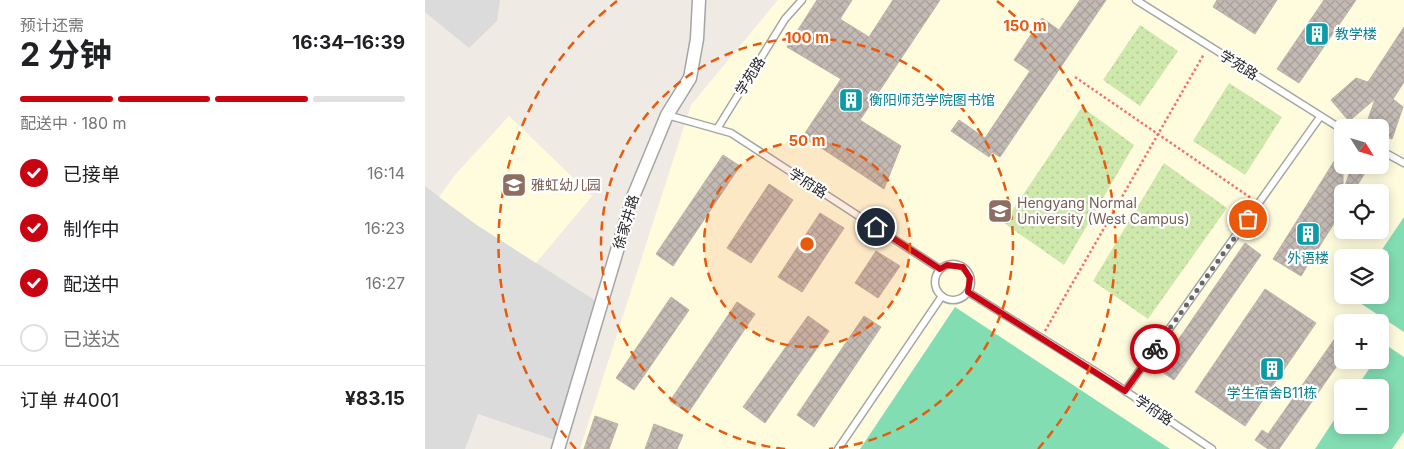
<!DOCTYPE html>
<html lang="zh">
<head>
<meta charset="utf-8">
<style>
  :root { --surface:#fff; --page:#f2f2f2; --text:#202124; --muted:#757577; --line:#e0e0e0; --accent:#ca0313 }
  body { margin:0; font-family:Inter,"Noto Sans SC",sans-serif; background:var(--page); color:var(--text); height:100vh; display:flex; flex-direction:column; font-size:19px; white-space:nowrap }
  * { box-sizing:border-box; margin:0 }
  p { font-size:16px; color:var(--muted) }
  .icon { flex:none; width:28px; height:28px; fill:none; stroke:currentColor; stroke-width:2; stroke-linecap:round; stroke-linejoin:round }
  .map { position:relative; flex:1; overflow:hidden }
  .sheet { display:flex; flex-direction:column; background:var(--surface); width:425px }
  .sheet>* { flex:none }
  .needle { width:32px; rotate:127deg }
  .fabs { position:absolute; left:909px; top:119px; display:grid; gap:10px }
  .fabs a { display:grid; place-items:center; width:55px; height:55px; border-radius:8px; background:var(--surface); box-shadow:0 2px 12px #0003; font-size:25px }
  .pin { position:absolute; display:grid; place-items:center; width:42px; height:42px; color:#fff; margin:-21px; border:2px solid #fff; border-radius:50%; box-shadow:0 1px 5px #0007 }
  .courier { position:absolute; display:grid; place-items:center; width:50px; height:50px; margin:-25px; border:4px solid #ca0313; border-radius:50%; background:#fff; color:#222; box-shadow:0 1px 6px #0007 }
  .summary em { font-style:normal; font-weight:700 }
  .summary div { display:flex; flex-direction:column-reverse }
  .summary { display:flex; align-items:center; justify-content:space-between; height:85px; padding:0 20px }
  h1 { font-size:32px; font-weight:700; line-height:38px }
  .bar { display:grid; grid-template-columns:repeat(4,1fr); gap:8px 5px; align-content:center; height:60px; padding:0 20px }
  .bar i { height:6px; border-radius:4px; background:var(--line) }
  .bar .current { background:var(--accent) }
  .bar p { grid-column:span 4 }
  .line { display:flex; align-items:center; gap:12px; padding:0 20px; border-top:1px solid var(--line) }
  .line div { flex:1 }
  ol { padding:0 20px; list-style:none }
  li { display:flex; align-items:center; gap:15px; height:55px }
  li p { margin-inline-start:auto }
  li .icon { padding:5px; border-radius:50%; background:var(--accent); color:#fff; stroke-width:4 }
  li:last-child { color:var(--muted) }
  li i { width:28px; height:28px; border:2px solid var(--line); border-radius:50% }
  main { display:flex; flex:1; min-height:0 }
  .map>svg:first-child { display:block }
</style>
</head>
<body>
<main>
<section class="sheet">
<div class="summary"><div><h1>2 分钟</h1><p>预计还需</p></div><em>16:34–16:39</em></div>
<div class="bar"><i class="current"></i><i class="current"></i><i class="current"></i><i></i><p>配送中 · 180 m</p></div>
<ol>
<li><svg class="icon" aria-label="check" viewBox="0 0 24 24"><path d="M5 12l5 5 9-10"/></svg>已接单<p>16:14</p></li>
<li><svg class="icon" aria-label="check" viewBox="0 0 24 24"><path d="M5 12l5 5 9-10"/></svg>制作中<p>16:23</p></li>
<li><svg class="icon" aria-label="check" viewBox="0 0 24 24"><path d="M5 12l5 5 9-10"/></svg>配送中<p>16:27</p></li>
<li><i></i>已送达</li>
</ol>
<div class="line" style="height:65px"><div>订单 #4001</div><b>¥83.15</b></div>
</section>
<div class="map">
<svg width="979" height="449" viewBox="0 0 979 449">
  <defs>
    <pattern id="grass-dots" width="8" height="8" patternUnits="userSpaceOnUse" patternTransform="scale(1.25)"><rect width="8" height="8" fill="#cee9ab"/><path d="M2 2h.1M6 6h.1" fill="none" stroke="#b0c793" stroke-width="1.8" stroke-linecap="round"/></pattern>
    <pattern id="building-cross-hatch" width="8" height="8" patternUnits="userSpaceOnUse" patternTransform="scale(1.25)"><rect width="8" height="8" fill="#c4bab4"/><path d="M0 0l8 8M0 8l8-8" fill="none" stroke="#a89f9a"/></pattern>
  </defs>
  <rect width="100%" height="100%" fill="#efebe4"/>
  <g fill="#dcdbdb">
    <polygon points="0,0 75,0 72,21 44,48 0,12"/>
    <polygon points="0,186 52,225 171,301 130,440 53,414 40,449 0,449"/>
  </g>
  <g fill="#fffcde" fill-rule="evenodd">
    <path d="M353,0h626v449h-824l111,-344zM918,128h37v37h-37zM918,192h37v38h-37zM918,258h37v37h-37zM918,322h37v38h-37zM918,388h37v37h-37z"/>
    <polygon points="84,116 167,196 111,263 52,225 14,197 30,175"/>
  </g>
  <g fill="url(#grass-dots)">
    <polygon points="715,25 753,51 715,106 678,80"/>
    <polygon points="804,83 857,117 820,175 768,141"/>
    <polygon points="657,107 709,145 639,265 579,223"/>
    <polygon points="739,163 802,208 723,319 668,281"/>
  </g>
  <g fill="#83ddb3">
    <polygon points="979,217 979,332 926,297 955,295 955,258 952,257"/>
    <polygon points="530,307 745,449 435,449"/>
    <polygon points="961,345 979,357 979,432 967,449 890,449 917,408 918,425 955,425 955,388 932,387 950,360 955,360 955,353"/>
  </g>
  <g fill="url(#building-cross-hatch)" stroke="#c1b0a7">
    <polygon points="392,0 427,0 415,19 444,37 468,0 515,0 435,120 476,146 459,189 378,136 416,79 362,47"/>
    <polygon points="655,0 681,0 575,157 567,152 564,157 526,131 534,120 560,138 605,71 589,60 617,18 634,30"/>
    <polygon points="792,0 852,0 830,34 788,7"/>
    <polygon points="899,0 931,0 874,83 852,69"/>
    <polygon points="979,27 979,82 968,99 978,107 967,139 955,135 955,128 940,128 950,99 924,121 906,100 931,78 943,82"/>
    <polygon points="918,147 918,209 876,276 848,259"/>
    <polygon points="298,155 315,166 248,266 231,254"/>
    <polygon points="927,165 945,165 928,192 918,192"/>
    <polygon points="344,184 368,200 326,263 302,248"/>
    <polygon points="395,213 419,228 377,292 353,277"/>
    <polygon points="820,243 836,255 749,380 733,369"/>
    <polygon points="451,251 475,266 453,298 430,283"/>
    <polygon points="840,289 891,323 820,426 770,392"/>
    <polygon points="246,297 264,310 209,390 191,378"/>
    <polygon points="312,302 330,314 263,413 245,401"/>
    <polygon points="383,316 404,331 340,423 318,407"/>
    <polygon points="439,316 456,327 389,427 372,415"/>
    <polygon points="918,327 918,357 854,449 843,449 830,440 837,430 843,434"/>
    <polygon points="170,416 193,424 184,449 159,449"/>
    <polygon points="229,424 258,435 252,449 220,449"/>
  </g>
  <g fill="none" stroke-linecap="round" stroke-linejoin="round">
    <defs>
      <g id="lane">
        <polyline points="711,0 918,130"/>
        <polyline points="242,115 306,133 515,269"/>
        <polyline points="292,129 360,19 377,0"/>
        <polyline points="955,150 979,163"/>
        <circle cx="528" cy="282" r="18"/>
        <polyline points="543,292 684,380 787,449"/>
        <polyline points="700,391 895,117"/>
        <polyline points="413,449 517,296"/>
      </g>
      <polyline id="street" points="133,449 208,197 242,115 265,78 272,39 274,0"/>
    </defs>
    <use href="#lane" stroke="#a5a5a5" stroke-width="9"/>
    <use href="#street" stroke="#a5a5a5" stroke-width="15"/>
    <g stroke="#f8706d" stroke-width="2.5" stroke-dasharray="2.5 2.5" stroke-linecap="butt">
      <polyline points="650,77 826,198"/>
      <polyline points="620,331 779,54"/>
    </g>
    <use href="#lane" stroke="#fff" stroke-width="6"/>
    <use href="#street" stroke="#fff" stroke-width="12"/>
  </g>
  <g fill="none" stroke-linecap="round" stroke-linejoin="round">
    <polyline stroke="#676663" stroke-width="5" stroke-dasharray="0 9" points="730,349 823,219"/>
    <polyline stroke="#ca0313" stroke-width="6" points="451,227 515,269 522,265 538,267 545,278 543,292 700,391 730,349"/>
  </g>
  <circle cx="382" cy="244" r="103" fill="#e8590c" fill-opacity=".12"/>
  <g fill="none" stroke="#e8590c" stroke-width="2.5" stroke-dasharray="9 6">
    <circle cx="382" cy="244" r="103"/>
    <path d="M360 449A206 206 0 1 1 404 449"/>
    <path d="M151 449A309 309 0 0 1 192 1M572 1A309 309 0 0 1 613 449"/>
  </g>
  <defs>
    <symbol id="building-square" viewBox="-11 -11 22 22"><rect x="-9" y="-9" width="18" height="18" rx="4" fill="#0f9aa8" stroke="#fff"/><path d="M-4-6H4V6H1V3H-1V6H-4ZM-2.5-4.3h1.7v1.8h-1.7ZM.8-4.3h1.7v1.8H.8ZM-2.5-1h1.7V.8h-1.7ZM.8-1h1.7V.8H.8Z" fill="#fff"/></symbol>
    <symbol id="school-square" viewBox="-11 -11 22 22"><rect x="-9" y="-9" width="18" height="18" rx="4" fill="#8d6e63" stroke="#fff"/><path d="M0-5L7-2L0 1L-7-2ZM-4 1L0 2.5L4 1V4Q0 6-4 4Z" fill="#fff"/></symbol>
    <symbol id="university-square" viewBox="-11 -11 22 22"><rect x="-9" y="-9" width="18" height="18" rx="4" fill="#8d6e63" stroke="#fff"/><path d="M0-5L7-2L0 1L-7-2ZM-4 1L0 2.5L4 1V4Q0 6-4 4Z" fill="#fff"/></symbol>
  </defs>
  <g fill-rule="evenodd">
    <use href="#building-square" x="878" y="20" width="28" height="28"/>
    <use href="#building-square" x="412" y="86" width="28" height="28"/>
    <use href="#school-square" x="75" y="171" width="28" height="28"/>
    <use href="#university-square" x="561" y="197" width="28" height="28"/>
    <use href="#building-square" x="869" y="220" width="28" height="28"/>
    <use href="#building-square" x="833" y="355" width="28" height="28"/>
  </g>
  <g text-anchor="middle" stroke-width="4.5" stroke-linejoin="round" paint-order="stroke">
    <g font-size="14" fill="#0d838f" stroke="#fff" text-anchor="start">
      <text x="910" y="39">教学楼</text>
      <text x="444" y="105">衡阳师范学院图书馆</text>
      <text x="883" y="263" text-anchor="middle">外语楼</text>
      <text x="847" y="398" text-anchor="middle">学生宿舍B11栋</text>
    </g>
    <g font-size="14" fill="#1e1e1e" stroke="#fff">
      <text transform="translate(814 65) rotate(32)" y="5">学苑路</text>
      <text transform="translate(325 76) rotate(-58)" y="5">学苑路</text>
      <text transform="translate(383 183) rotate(33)" y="5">学府路</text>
      <text transform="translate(201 222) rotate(-73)" y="5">徐家井路</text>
      <text transform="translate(729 410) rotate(34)" y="5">学府路</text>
    </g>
    <g font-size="14" fill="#785e54" stroke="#fff" text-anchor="start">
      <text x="106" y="190">雅虹幼儿园</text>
      <text x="592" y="208">Hengyang Normal<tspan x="592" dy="16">University (West Campus)</tspan></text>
    </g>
  </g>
  <circle cx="382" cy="244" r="8" fill="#e8590c" stroke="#fff" stroke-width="2.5"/>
  <g font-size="15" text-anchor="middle" font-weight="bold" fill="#e8590c" stroke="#fff" stroke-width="4.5" stroke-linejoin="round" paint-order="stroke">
    <text x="600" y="31">150 m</text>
    <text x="382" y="43">100 m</text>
    <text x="382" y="146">50 m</text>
  </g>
</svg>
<div class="fabs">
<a><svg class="needle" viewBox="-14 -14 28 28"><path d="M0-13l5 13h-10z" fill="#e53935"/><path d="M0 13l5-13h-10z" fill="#757577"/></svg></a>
<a><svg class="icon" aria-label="locate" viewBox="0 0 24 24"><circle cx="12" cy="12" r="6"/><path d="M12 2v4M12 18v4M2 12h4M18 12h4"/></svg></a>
<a><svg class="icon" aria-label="layers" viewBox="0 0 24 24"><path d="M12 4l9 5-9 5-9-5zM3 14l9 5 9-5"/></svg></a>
<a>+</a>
<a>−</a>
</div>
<div class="pin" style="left:823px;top:219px;background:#ea580c"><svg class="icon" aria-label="bag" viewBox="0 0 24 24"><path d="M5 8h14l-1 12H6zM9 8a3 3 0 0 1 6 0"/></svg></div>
<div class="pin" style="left:451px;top:227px;background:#1f2937"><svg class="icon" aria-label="home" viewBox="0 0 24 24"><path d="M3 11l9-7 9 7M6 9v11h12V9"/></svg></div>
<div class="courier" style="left:730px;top:349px"><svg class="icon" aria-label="bike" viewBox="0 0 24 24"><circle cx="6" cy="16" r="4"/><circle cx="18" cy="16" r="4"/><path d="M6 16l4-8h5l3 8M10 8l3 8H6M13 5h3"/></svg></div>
</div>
</main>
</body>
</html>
